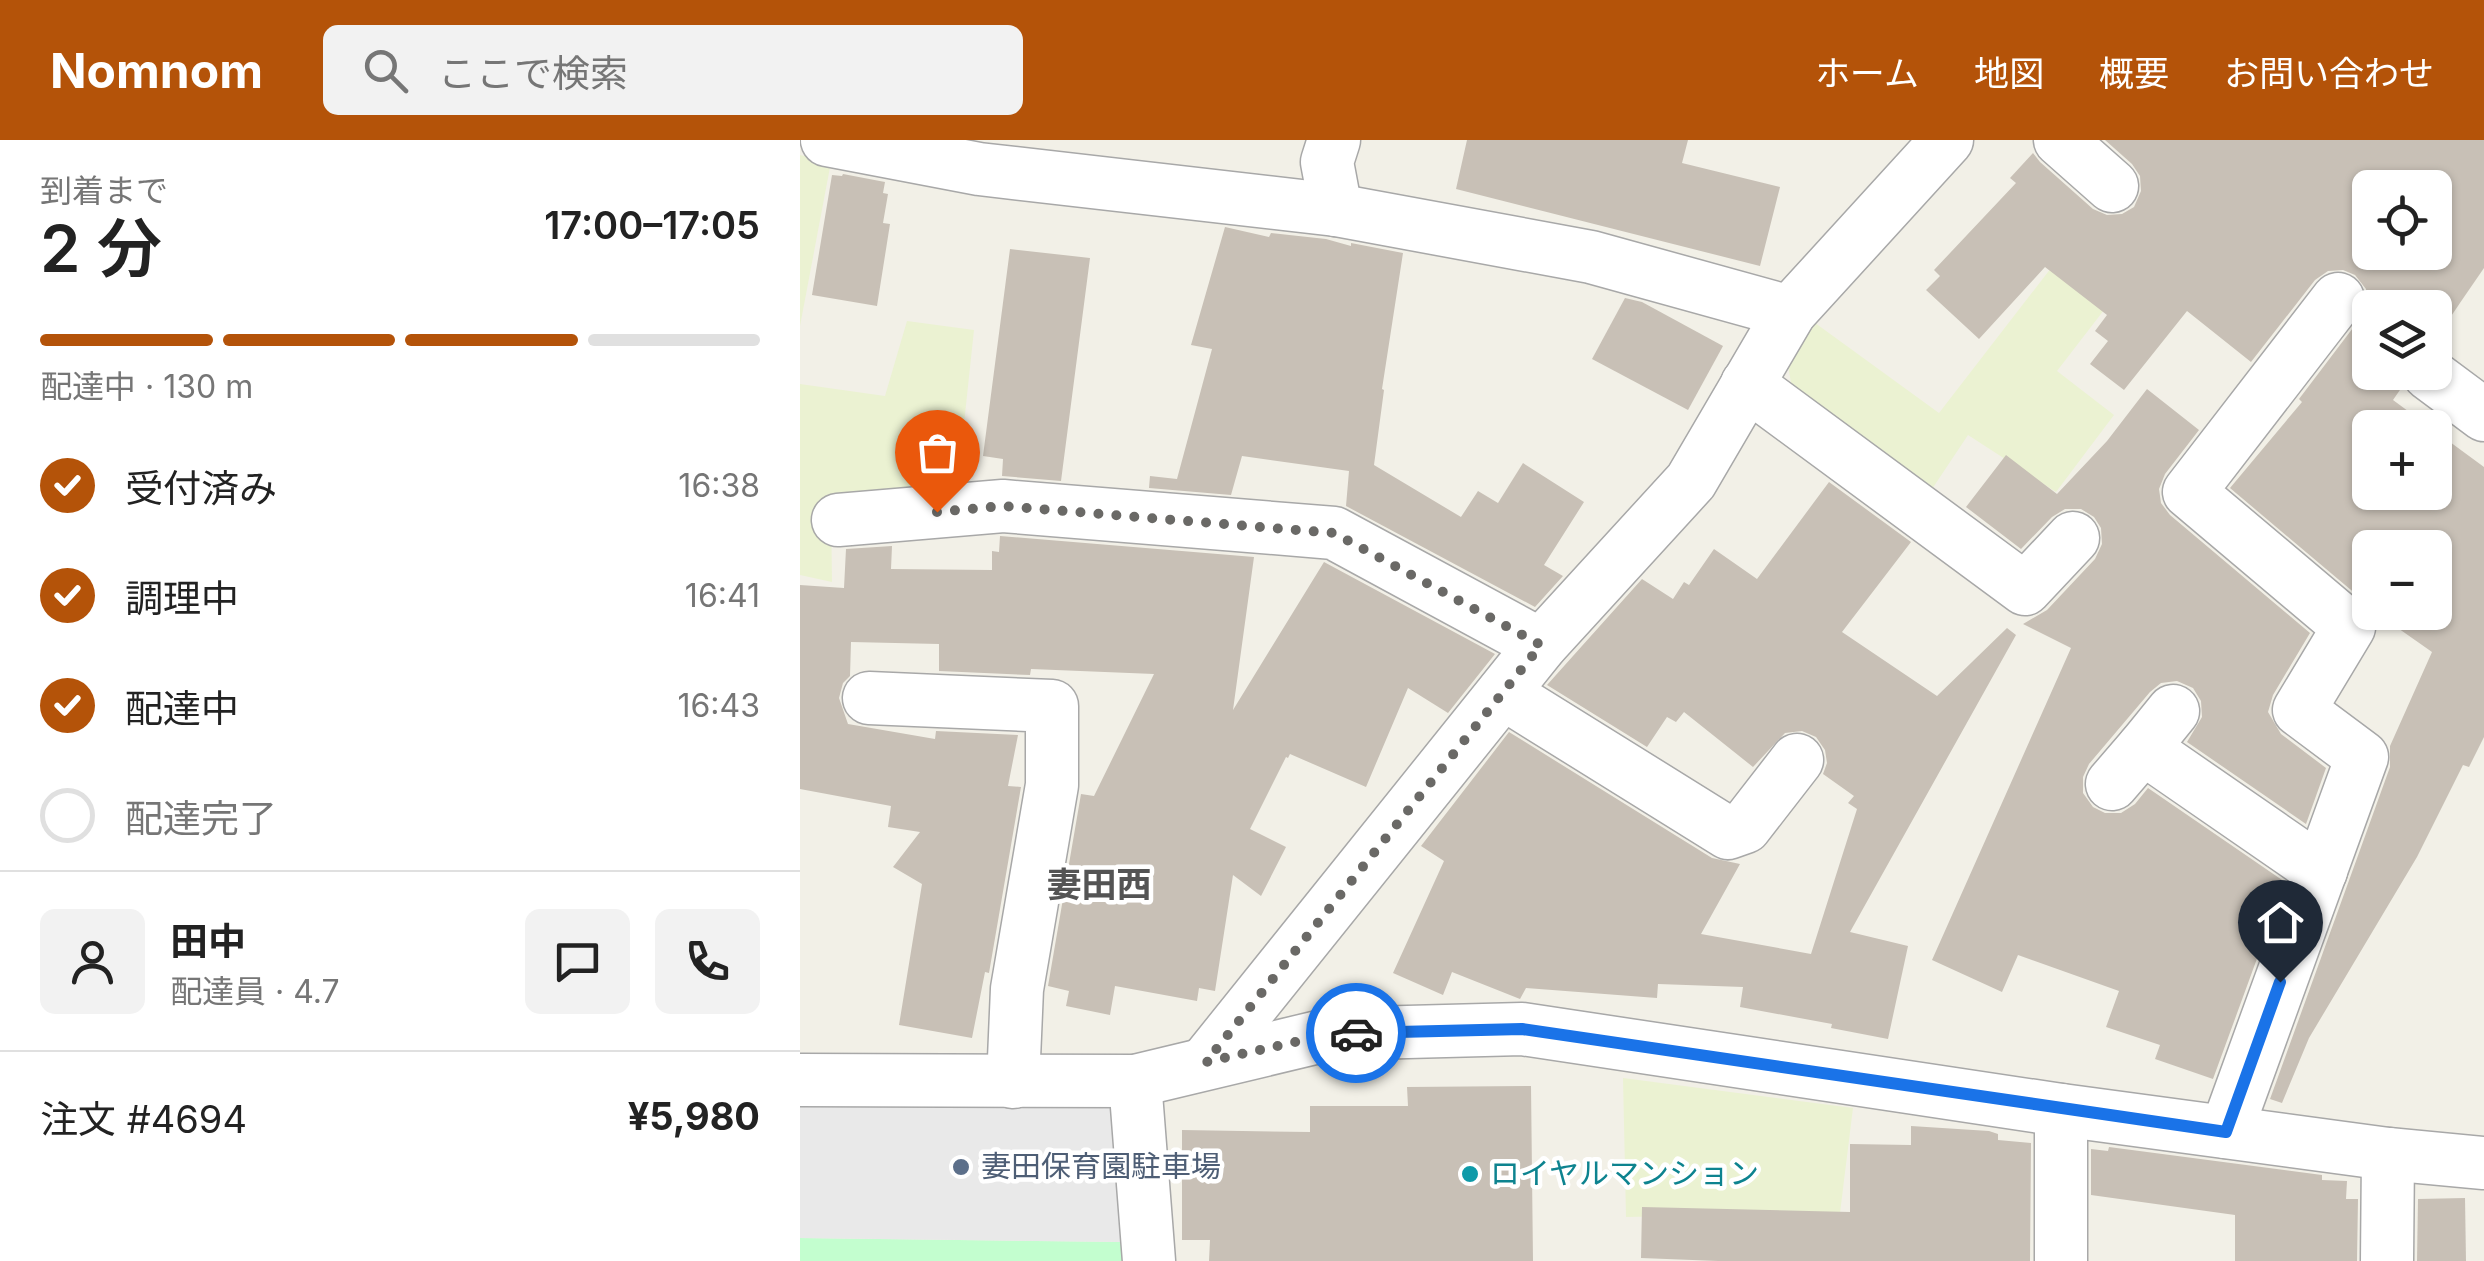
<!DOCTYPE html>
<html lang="ja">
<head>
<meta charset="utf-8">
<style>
  :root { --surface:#fff; --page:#f2f2f2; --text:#222; --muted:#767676; --line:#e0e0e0; --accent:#b45309 }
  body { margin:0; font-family:Inter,"Noto Sans JP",sans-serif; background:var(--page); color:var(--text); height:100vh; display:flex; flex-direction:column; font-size:38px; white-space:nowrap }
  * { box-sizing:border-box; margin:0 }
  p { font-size:32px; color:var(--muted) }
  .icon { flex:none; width:55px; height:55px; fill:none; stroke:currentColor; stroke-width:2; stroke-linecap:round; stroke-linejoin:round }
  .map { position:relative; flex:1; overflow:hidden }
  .panel { display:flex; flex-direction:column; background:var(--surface); width:800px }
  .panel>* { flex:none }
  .buttons { position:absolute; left:1552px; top:30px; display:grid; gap:20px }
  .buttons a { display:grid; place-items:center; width:100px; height:100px; border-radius:15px; background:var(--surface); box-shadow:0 2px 8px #0004; font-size:50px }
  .pin { position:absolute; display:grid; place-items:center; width:85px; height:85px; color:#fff; margin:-102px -42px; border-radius:50% 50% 50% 0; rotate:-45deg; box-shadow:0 0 10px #0007 }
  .pin .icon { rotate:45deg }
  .courier { position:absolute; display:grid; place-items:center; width:100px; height:100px; margin:-50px; border:8px solid #1a73e8; border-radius:50%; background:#fff; color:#222; box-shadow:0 2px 12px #0007 }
  .headline em { font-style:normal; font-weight:600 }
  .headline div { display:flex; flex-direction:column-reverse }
  .headline { display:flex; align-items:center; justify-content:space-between; height:170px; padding:0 40px }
  h1 { font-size:65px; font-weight:600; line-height:75px }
  .bar { display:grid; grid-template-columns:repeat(4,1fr); gap:15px 10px; align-content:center; height:120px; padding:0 40px }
  .bar i { height:12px; border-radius:8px; background:var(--line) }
  .bar .current { background:var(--accent) }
  .bar p { grid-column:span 4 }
  .line { display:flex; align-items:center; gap:25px; padding:0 40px; border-top:2px solid var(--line) }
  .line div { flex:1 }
  .round { display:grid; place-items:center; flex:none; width:105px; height:105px; border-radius:15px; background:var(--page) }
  ol { padding:0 40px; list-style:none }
  li { display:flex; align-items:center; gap:30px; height:110px }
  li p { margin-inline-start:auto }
  li .icon { padding:10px; border-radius:50%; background:var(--accent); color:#fff; stroke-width:4 }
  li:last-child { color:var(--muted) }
  li i { width:55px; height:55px; border:5px solid var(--line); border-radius:50% }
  header { display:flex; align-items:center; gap:60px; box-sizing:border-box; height:140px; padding:0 50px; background:var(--accent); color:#fff }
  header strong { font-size:48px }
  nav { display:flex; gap:55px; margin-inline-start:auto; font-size:35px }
  .search { width:700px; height:90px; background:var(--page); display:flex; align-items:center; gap:25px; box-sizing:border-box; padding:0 35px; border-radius:15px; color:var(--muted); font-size:38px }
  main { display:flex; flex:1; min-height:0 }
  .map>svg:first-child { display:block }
</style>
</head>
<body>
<header>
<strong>Nomnom</strong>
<div class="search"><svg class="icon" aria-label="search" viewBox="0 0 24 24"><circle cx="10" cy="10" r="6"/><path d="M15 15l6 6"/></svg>ここで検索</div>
<nav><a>ホーム</a><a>地図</a><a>概要</a><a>お問い合わせ</a></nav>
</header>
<main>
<section class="panel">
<div class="headline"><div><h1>2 分</h1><p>到着まで</p></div><em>17:00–17:05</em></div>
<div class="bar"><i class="current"></i><i class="current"></i><i class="current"></i><i></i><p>配達中 · 130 m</p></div>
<ol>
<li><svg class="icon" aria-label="check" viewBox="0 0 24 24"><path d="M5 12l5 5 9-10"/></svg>受付済み<p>16:38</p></li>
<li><svg class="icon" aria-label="check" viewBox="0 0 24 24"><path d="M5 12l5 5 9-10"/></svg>調理中<p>16:41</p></li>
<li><svg class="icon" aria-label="check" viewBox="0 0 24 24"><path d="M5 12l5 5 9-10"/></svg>配達中<p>16:43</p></li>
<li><i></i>配達完了</li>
</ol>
<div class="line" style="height:180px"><a class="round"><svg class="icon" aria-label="person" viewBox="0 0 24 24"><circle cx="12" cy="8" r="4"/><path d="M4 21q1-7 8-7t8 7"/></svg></a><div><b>田中</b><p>配達員 · 4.7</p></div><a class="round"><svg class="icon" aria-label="chat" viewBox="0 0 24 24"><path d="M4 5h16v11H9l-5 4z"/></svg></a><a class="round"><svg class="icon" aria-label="phone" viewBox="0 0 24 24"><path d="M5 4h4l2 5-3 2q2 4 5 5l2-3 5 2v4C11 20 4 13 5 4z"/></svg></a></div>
<div class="line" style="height:130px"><div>注文 #4694</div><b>¥5,980</b></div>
</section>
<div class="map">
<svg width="1684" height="1121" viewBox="0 0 1684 1121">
  <rect width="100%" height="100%" fill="#f2f0e7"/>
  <g fill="#ebf2d2">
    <polygon points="0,15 31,22 0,186"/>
    <polygon points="1258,119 1314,157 1257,231 1314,275 1256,352 1168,295 1128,355 992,249 986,213 1011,180 1139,273"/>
    <polygon points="107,181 174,190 157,349 31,368 32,442 0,435 0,244 85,256"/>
    <polygon points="823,938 1053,968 1040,1073 826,1077"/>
  </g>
  <polygon fill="#c3fecf" points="0,1098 323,1102 324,1121 0,1121"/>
  <polygon fill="#e9e9e9" points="0,960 301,962 316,973 323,1102 0,1098"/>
  <g fill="#c8c0b6" fill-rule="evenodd">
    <polygon points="667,0 888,0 882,23 980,47 960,126 656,49"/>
    <path d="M1305,0h379v128l-22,32 -27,40v-32h-65v64h29l3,15 -9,13 38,28h-61v64h65v-61l49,36v270l-15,30 -6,-2 -46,92 -108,181 -27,65 -12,-4 120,-332v-21l42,-94 -57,-40h60v-64h-65v58l-140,-118 72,-86 -3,-3 63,-83 5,-12 -1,-15 -11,-14 -12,-5 -15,1 -13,9 -64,82 -64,-51 -63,79 -34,-26 18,-23 -13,-10 12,-16 -62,-48 -66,72 -53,-49 14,-14 -6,-6 82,-87 -6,-5 23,-25 7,9 53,47 14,6 15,-1 12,-7 7,-16 -1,-15 -8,-12zM1570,48h65v64h-65z"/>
    <polygon points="43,34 85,42 83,53 88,54 83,83 90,84 77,166 12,155 32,35 42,36"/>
    <polygon points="425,87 469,97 471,93 526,99 551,106 551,103 603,113 582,249 584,250 574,325 661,377 678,351 698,363 723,323 784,362 744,425 763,436 735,467 546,366 549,331 442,316 431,355 349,348 350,336 377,339 412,209 391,205"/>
    <polygon points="210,109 290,118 261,341 202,336 203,319 183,316"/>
    <polygon points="825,158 842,162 923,206 888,270 792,219"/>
    <polygon points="1347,249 1399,290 1365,334 1359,349 1361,363 1370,375 1510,493 1473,555 1468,572 1481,594 1526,628 1506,684 1387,602 1402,577 1401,561 1393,548 1377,541 1361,543 1350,552 1289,624 1283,637 1283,653 1293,667 1305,673 1321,673 1335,664 1348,648 1485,742 1413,939 1355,919 1360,905 1306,887 1319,851 1218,815 1202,852 1132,820 1271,508 1223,484 1247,470 1295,419 1302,404 1301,388 1294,377 1281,369 1265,369 1252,377 1221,409 1166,367 1206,315 1257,354 1307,301"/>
    <polygon points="1029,342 1111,402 1042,492 1137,556 1207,488 1216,495 1050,792 1108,806 1088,899 1031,888 1032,884 940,867 943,847 858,844 857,858 726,848 720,859 652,832 643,855 593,833 644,721 621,706 709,592 912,718 940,724 901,794 1011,814 1057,669 1048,663 1054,656 1023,634 1027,623 1025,610 1016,597 1002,591 985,593 953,627 884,572 876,582 867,577 847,607 747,545 842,439 873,459 884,442 889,445 914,409 957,439"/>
    <polygon points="200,396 454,417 433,570 524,422 695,514 648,573 608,548 566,647 490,614 488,618 486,617 450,689 486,707 461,756 433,735 415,851 399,848 397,861 315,846 310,875 266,866 269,851 248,846 281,654 294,656 354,534 231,529 230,535 139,531 139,504 51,502 50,536 43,543 39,558 48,584 135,599 136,591 218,595 208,646 221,647 189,833 185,832 172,898 99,885 122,744 93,727 120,692 88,687 91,666 0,649 0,445 44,448 46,409 92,406 91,429 192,430 192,411 199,412"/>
    <polygon points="731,946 733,1121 409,1121 410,1100 382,1100 382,990 510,992 510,966 608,966 607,947"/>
    <polygon points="1111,986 1189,991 1198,994 1198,1000 1231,1003 1230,1121 918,1121 841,1118 842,1067 1050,1072 1050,1004 1111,1005"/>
    <polygon points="1309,1007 1522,1035 1522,1040 1547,1041 1546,1059 1558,1059 1557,1121 1435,1121 1435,1075 1291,1055 1291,1009 1308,1011"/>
    <polygon points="1665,1058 1666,1121 1617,1121 1618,1059"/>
  </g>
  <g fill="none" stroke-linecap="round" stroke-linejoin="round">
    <defs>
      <g id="street">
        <polyline points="27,0 179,29 536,70 791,117 990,172"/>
        <polyline points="534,0 527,22 536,70"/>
        <polyline points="1260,0 1312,46"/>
        <polyline points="1629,234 1684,275"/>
        <polyline points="947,244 1225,449 1273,398"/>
        <polyline points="38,380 203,366 534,393 741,505"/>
        <polyline points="703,553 928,693 945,687 997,620"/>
        <polyline points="69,558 252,566 252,645 217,849 213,942"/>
        <polyline points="1343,608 1373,571"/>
        <polyline points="1312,644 1343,608 1521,731"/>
        <polyline points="407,921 741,505 891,341 990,172 1147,0"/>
        <polyline points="0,940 335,941 531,894 722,889 1261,970 1588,1014 1684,1023"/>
        <polyline points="335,941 349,1121"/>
        <polyline points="1426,992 1562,617 1499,570 1549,487 1389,352 1538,159"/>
        <polyline points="1261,1121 1261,970"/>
        <polyline points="1587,1121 1588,1014"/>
      </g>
    </defs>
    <use href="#street" stroke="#a8a8a8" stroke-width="55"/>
    <use href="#street" stroke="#fff" stroke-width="52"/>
  </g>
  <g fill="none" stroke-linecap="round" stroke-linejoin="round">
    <polyline stroke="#6a6966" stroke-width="10" stroke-dasharray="0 18" points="137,372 203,366 534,393 741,505 406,922 531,894 556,893"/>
    <polyline stroke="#1a73e8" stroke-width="12" points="556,893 722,889 1426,992 1480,842"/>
  </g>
  <circle fill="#5c6f8a" stroke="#fff" stroke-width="4" cx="161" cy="1027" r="10"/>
  <circle fill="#0f9aa8" stroke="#fff" stroke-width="4" cx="670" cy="1034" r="10"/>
  <g text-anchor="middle" stroke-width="9" stroke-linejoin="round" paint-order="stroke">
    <g font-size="30" fill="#4e5e75" stroke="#fff" text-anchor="start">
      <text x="181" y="1037">妻田保育園駐車場</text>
    </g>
    <g font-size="30" fill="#0d838f" stroke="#fff" text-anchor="start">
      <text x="690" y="1044">ロイヤルマンション</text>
    </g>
    <g font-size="35" font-weight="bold" fill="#545454" stroke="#fff">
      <text x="299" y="757">妻田西</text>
    </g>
  </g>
</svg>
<div class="buttons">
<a><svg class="icon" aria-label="locate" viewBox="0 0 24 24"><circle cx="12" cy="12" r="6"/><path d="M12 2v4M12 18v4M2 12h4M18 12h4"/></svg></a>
<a><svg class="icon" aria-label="layers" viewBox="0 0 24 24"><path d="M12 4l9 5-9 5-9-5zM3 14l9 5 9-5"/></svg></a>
<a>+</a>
<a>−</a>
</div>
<div class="pin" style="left:137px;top:372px;background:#ea580c"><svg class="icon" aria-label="bag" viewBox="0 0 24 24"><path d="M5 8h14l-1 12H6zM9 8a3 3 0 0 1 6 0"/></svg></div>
<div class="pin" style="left:1480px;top:842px;background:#1f2937"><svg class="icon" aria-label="home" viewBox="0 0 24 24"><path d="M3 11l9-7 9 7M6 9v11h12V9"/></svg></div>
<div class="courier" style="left:556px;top:893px"><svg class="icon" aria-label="car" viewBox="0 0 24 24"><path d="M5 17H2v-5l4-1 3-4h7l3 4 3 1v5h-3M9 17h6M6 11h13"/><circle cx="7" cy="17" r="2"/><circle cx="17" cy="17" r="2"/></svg></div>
</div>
</main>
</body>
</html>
